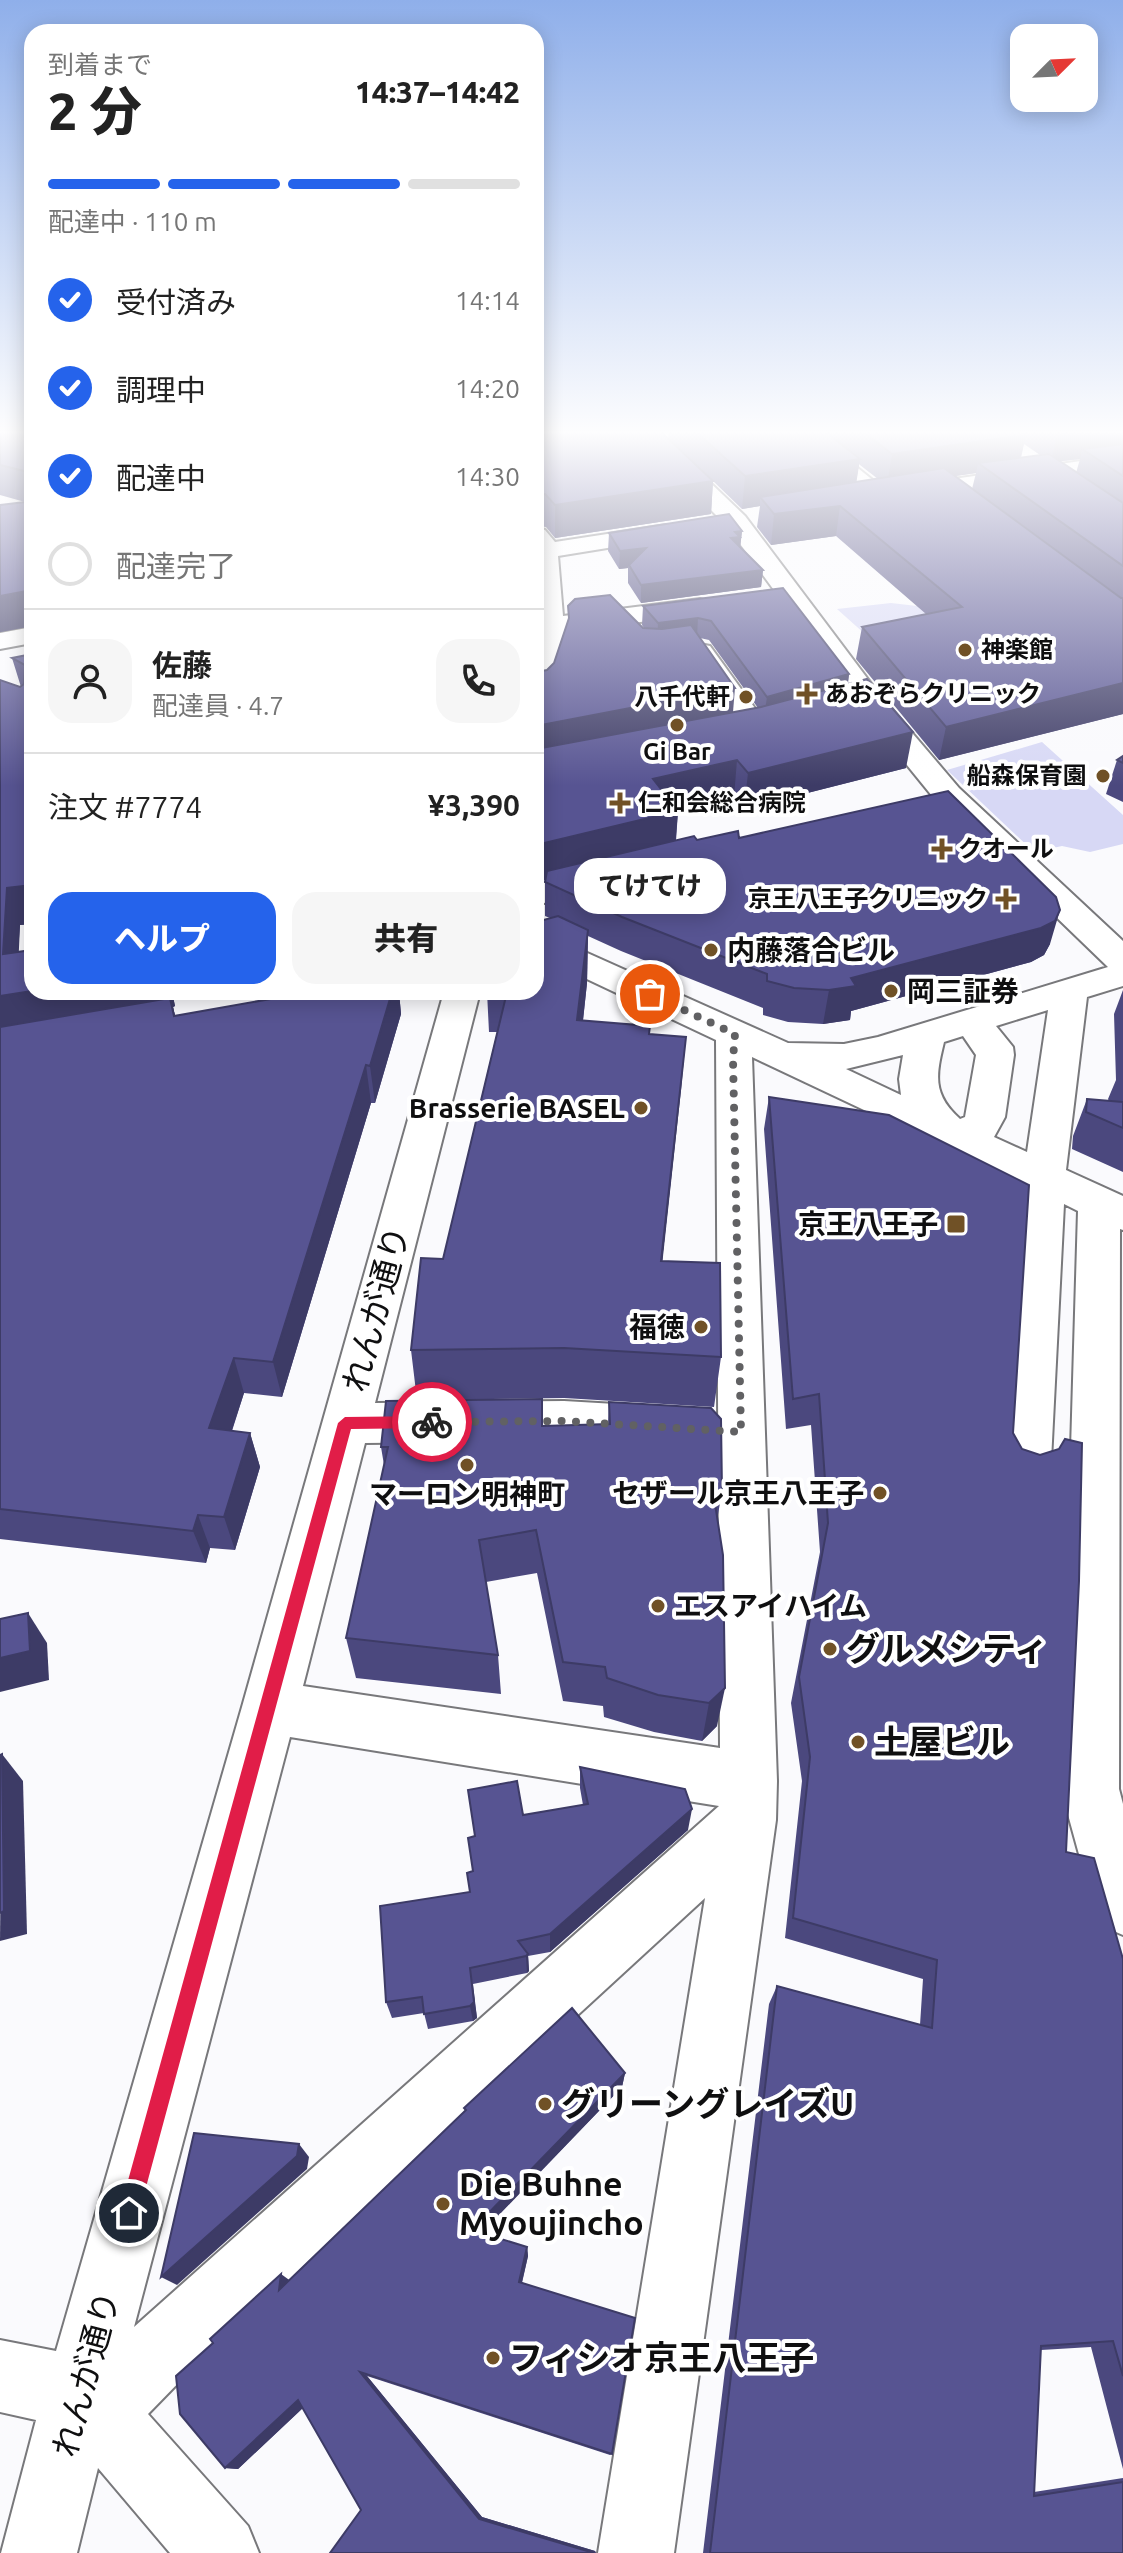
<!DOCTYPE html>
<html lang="ja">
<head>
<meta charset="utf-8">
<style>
  :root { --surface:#fff; --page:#f6f6f6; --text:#222; --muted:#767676; --line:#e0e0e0; --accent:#2563eb }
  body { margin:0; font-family:Ubuntu,"Noto Sans JP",sans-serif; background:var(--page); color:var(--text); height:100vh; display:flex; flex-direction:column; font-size:30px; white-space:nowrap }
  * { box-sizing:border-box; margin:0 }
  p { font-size:26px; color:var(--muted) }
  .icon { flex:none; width:44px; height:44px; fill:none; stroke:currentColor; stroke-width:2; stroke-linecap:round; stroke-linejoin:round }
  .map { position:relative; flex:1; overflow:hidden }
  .drawer { position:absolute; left:24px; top:24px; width:520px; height:976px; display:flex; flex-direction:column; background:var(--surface); border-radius:24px; box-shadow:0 4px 20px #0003 }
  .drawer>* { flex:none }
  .needle { width:52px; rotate:66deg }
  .buttons { position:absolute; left:1010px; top:24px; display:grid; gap:16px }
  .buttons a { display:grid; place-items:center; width:88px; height:88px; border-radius:16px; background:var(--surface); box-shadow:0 4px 20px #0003; font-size:40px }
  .pin { position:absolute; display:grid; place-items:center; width:68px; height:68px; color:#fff; margin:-34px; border:4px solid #fff; border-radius:50%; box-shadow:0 2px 8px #0007 }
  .courier { position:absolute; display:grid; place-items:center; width:80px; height:80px; margin:-40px; border:6px solid #e11d48; border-radius:50%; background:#fff; color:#222; box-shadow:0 2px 10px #0007 }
  .bubble { position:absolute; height:56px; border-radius:24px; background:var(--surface); box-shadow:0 4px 20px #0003; font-size:26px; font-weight:800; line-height:56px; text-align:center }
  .overview em { font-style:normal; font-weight:800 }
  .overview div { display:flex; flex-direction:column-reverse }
  .overview { display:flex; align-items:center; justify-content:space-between; height:136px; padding:0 24px }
  h1 { font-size:52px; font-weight:800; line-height:60px }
  .bar { display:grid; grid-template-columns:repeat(4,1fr); gap:12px 8px; align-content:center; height:96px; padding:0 24px }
  .bar i { height:10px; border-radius:6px; background:var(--line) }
  .bar .on { background:var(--accent) }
  .bar p { grid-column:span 4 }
  .line { display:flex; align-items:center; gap:20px; padding:0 24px; border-top:2px solid var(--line) }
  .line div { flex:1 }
  .round { display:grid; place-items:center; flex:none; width:84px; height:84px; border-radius:24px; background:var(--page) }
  ol { padding:0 24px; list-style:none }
  li { display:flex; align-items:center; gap:24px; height:88px }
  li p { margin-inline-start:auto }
  li .icon { padding:8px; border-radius:50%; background:var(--accent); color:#fff; stroke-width:4 }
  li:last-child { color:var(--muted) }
  li i { width:44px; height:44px; border:4px solid var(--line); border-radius:50% }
  .cta { display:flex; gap:16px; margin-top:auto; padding:16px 24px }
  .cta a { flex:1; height:92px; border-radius:24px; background:var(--accent); color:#fff; font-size:32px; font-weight:800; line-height:92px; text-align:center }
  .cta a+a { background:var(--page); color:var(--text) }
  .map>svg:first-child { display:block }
</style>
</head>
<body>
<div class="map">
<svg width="1123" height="2553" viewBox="0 0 1123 2553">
  <rect width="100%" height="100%" fill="#fafafd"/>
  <g fill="#d7d8f5">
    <polygon points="996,593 875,643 837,609 891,603 917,606"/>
    <polygon points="1042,742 1123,815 1123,844 1090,852 1062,846 1034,852 947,770"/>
  </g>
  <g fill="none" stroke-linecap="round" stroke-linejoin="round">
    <defs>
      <g id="minor">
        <path d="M630,429h24l91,87 134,178 80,94 164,153v45l-36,11 -21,173 57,26v34l-3,-1 -1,560 4,15v131l-21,-9 -9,-21 -32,-116 17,-578 -14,-7 -13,257 -7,15 -17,6 -17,-6 -7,-15 20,-276 -271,-128 25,724 -1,39 -102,733h-76l107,-655 -519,477 -38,39 100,112 11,27h-89l-72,-85 -21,85h-76l35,-133 -36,-8v-72l56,11 186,-644 202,-715h36l-105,411 189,-2 103,6 17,6 7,14 -7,14 -17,6 -103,-6 -199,2 -62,243 417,62 -4,-708 -180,-85v-25l252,113 56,1 34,-7 230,-70 -171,-165 -78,-96 -132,-180zM1048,1010l-21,142 -33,-15 11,-20 9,-62 -1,-8 -17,-21zM963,1036l13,19 -11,62 -5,2c-28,-25 -24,-44 -16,-77zM903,1055l-4,24 2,16 -55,-26zM290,1737l429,69 -585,521z"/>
        <polygon points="784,429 809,429 894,497 890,502 874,502"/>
        <polygon points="1123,455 1123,469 904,500 896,498 892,493 896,488 904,486"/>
        <polygon points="666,525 675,527 678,532 675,537 558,556 563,616 700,599 709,601 713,607 709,613 564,632 566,652 551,697 546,703 536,706 536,528 545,530 555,542"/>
        <polygon points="32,627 32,643 0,649 0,633"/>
        <polygon points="700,644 710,646 767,725 771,731 767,737 756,740 745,737 686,652 690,646"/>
        <polygon points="604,868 616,871 621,878 616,885 536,905 536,885"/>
      </g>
    </defs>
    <use href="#minor" stroke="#78787b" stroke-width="4"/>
    <use href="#minor" fill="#fff" fill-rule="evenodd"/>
  </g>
  <g fill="#4b487e" fill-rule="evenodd">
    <polygon points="0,429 32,429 32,626 0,632 0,505 25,502 0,495"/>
    <path d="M536,429l132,10 1,-10h454v285l-184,46 -83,-101 6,-32 64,-13 -90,-78 -65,9 -14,-18 3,-21 -18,3 -29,-28 -2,33 -156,24 -9,-11 -10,-1zM1024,444l16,11 -19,3zM1080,459l-4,14 -16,-12h3zM859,464l1,1 18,14 -22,3zM976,473l-4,16 -17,-13z"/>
    <polygon points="742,531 740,547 763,570 761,587 641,603 628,583 628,568 619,569 608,551 609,533"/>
    <path d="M783,588l66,86 -1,10 58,84 -162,41 -10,-12 -57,12 1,2 -2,30 63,-3 311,106 -6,11 -13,7 -180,49 -1,9 -27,4 -35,-2 -25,-7v-7l-142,-57 -33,-15 -1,47 -4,38 66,13 37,3 -24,224 59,96 -7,50 -150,-9 -147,2 -6,-50 32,-91 54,-227h-8l-2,-40h49l14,-74 -5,-2v-36l-9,2v-210l11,-2 7,-7 14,-42v-15l76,22 -2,-3 1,-19zM700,638l9,2 49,68 -25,4z"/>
    <polygon points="32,654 32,924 20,925 18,952 32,992 172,992 175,1006 173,1007 175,1016 310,992 399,992 401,1014 375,1103 371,1103 282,1397 244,1393 232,1431 250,1433 260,1467 235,1550 210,1548 206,1563 0,1539 0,680 21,687 12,658"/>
    <polygon points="1123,756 1123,802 1106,794 1117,760"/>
    <polygon points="1123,990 1123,1172 1072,1149 1073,1136 1087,1099 1109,1101 1108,1099 1116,1080 1114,1014"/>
    <polygon points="769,1097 1013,1433 1066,1852 1123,1959 1123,2469 1091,2347 1041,2350 1034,2492 1123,2478 1123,2553 703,2553 769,2004 777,1986 920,2025 923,1979 785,1938 802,1781 791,1703 820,1552 811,1425 786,1429 764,1129"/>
    <polygon points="609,1402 722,1492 717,1520 717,1726 702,1741 654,1732 604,1717 603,1706 563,1701 537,1573 486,1582 498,1655 501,1694 356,1678 346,1638 384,1465 381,1447 542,1426 608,1424"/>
    <polygon points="580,1767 688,1830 550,1952 528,1956 529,1971 527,1973 473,1984 477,2018 473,2021 428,2029 424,2013 392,2018 386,2002 470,1892 473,1871 475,1836 523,1815 583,1805 580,1788"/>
    <polygon points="625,2073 622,2087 481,2233 527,2247 528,2256 522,2283 612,2454 610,2455 367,2376 482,2517 595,2551 596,2553 330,2553 361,2510 303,2408 238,2469 225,2468 289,2280 465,2111 464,2108"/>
  </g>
  <g fill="#3d3b66">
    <polygon points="1092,429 1123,429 1123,453 1082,449 1080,459 1051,462 1058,433"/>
    <polygon points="1026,435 1018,467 978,463 976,473 887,486 892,454"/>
    <polygon points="860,459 855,491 760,497 760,506 742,509 745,476"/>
    <polygon points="713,481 711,514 555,538 555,505"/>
    <polygon points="840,506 836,536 771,545 774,514"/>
    <polygon points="742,531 740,549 731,538 735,532"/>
    <polygon points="646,548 629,565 628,568 619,569 620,551"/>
    <polygon points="763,570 761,587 641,603 641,585"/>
    <polygon points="32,590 32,626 0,632 0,596"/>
    <polygon points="698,618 697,637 657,643 658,623"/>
    <polygon points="849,674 846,694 764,717 767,697"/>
    <polygon points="1123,683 1123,714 939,760 946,727"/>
    <polygon points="735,688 732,724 536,762 536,726"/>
    <polygon points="913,732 906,768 744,809 748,773"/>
    <polygon points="737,760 734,797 651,815 653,779"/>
    <polygon points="678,811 675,848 536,882 536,845"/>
    <polygon points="32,885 32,924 20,925 17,992 3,954 7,888"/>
    <polygon points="1060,910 1050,944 1044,955 1031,962 851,1011 850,1020 823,1024 829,990 851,978"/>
    <polygon points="588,930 587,983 577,1073 577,1020"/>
    <polygon points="32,991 32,992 172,992 175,1006 173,1007 180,1035 0,1036 0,996"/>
    <polygon points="392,992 399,992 401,1014 375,1103 370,1066"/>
    <polygon points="686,1037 681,1090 657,1312 661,1261"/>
    <polygon points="366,1065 371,1103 282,1397 273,1362"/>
    <polygon points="234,1358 244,1393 221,1463 209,1428"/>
    <polygon points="250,1433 260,1467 235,1550 224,1517"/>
    <polygon points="198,1515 210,1548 206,1563 193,1531"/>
    <polygon points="28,1613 47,1643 49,1680 0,1692 0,1658"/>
    <polygon points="725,1688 717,1726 702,1741 709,1703"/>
    <polygon points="2,1754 23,1781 27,1934 0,1941"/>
    <polygon points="692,1809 688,1830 550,1952 550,1934"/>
    <polygon points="528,1954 529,1971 527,1973 526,1956"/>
    <polygon points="470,1968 477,2018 473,2021 470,2006"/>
    <polygon points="625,2073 622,2087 475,2240 472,2230"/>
    <polygon points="299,2144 309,2157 307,2169 177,2285 161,2277"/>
    <polygon points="527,2247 528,2256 520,2290 519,2282"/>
    <polygon points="281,2274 292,2282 279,2290"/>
    <polygon points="360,2372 367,2376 482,2517 595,2551 596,2553 479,2519"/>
    <polygon points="298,2400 308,2403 238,2469 225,2468"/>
  </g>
  <g fill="#575492" stroke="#3d3b66" stroke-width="2">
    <polygon points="0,429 32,429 32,473 0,465"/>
    <polygon points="536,429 658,429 713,481 555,505 545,494 536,493"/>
    <polygon points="693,429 822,429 860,459 745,476"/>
    <polygon points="859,429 1016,429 1026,435 892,454"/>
    <polygon points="1051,429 1092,429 1058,433"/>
    <polygon points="1123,444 1123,476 1082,449"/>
    <polygon points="1049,454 1123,503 1123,566 978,463"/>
    <polygon points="944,468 1121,598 1123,598 1123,683 946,727 862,627 962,607 840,506 774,514 760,497"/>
    <polygon points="32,484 32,590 0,596 0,505 25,502 26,487"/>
    <polygon points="729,514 742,531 735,532 740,537 731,538 763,570 641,585 629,565 646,548 620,551 609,533"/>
    <polygon points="783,588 849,674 767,697 711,621 698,618 658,623 643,606"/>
    <polygon points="610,595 643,628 662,629 691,625 735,688 536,726 536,672 547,670 554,663 569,618 568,606 575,599"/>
    <polygon points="32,654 32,885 7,888 3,954 32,950 32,991 0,996 0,680 20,687 24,684 25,665 12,658"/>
    <polygon points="867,679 913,732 748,773 737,760 653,779 678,811 536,845 536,749 761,707"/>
    <polygon points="1123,756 1123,763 1117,760"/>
    <polygon points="948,791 1056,897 1060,910 1055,921 1041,928 851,978 856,986 829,990 794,988 767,981 767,974 622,917 545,882 547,871 694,836 697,840 738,831 739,838"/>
    <polygon points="558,916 588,930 577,1020 650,1026 649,1034 686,1037 661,1261 720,1263 721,1357 564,1348 411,1350 421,1258 443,1259 507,992 536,992 536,922"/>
    <polygon points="310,992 392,992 370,1066 366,1065 273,1362 234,1358 209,1428 250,1433 224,1517 198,1515 193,1531 0,1509 0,1027 170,998 174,1016"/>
    <polygon points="769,1097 889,1115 1029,1185 1013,1433 1022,1449 1040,1455 1059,1449 1065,1439 1082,1443 1079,1581 1066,1852 1094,1858 1123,1959 1123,2376 1113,2341 1041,2346 1034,2496 1123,2482 1123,2553 710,2553 777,1986 932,2028 937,1960 793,1918 810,1757 799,1677 828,1523 819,1394 793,1399"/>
    <polygon points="1087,1099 1123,1102 1123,1128 1086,1112"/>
    <polygon points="542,1399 542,1426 610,1424 609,1402 711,1408 721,1419 722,1492 713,1491 723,1555 725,1688 709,1703 658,1695 607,1678 605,1667 563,1662 536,1530 479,1540 498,1655 346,1638 388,1447 381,1447 386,1401"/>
    <polygon points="28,1613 30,1651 0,1658 0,1619"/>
    <polygon points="2,1754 4,1911 0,1913 0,1755"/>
    <polygon points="580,1767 685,1789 692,1809 550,1934 518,1941 528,1954 526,1956 470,1968 474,2002 470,2006 424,2014 422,1997 386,2002 380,1906 470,1892 467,1873 473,1871 468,1838 475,1836 468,1790 517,1781 523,1815 588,1804"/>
    <polygon points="572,2008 625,2073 472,2230 527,2247 519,2282 635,2318 612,2454 360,2372 479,2519 594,2553 330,2553 361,2510 298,2400 225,2468 180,2414 176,2376 213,2343 210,2339 281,2274 279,2290 466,2110 464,2108"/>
    <polygon points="194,2133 299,2144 297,2156 161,2277"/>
  </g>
  <linearGradient id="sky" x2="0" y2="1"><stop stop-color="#8fafea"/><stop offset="0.55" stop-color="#fdfdfe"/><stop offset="1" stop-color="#fdfdfe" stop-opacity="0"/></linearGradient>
  <rect width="1123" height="786" fill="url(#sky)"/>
  <polygon fill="#e11d48" points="432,1416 439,1422 432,1428 351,1429 139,2213 136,2220 129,2223 122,2220 119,2213 338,1423 345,1417"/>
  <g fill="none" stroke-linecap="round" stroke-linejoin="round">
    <polyline stroke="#616163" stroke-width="8" stroke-dasharray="0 14.4" points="432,1422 564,1421 741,1432 733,1059 735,1034 650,994"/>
  </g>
  <g fill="#705126" stroke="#fff" stroke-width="3">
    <circle cx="965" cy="650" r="8"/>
    <path d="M803 682h8v8h8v8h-8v8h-8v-8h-8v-8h8z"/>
    <circle cx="746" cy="697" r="8"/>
    <circle cx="677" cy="725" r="8"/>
    <circle cx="1103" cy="776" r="8"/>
    <path d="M616 791h8v8h8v8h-8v8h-8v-8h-8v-8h8z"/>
    <path d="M938 837h8v8h8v8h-8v8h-8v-8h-8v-8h8z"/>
    <path d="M1002 887h8v8h8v8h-8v8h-8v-8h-8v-8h8z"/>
    <circle cx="711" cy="950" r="8"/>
    <circle cx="891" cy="991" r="8"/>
    <circle cx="641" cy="1108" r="8"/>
    <rect x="946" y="1214" width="20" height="20" rx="4"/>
    <circle cx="701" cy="1327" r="8"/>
    <circle cx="467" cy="1465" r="8"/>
    <circle cx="880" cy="1493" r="8"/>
    <circle cx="658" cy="1606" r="8"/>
    <circle cx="830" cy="1649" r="8"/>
    <circle cx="858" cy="1742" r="8"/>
    <circle cx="545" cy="2104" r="8"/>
    <circle cx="443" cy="2204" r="8"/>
    <circle cx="493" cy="2358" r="8"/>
  </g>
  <g text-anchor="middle" stroke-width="8" stroke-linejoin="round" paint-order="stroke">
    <g font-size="24" font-weight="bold" fill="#0f0f10" stroke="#fff" text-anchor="start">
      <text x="981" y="658">神楽館</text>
      <text x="825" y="702">あおぞらクリニック</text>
      <text x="730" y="705" text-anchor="end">八千代軒</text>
      <text x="677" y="760" text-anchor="middle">Gi Bar</text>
      <text x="1087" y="784" text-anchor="end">船森保育園</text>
      <text x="638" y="811">仁和会総合病院</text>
      <text x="958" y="857">クオール</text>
      <text x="988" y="907" text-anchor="end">京王八王子クリニック</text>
    </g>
    <g font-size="28" font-weight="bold" fill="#0f0f10" stroke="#fff" text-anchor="end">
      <text x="727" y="960" text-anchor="start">内藤落合ビル</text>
      <text x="907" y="1001" text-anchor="start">岡三証券</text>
      <text x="625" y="1118">Brasserie BASEL</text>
      <text x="938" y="1234">京王八王子</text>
      <text x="685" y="1337">福徳</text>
      <text x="864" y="1503">セザール京王八王子</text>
      <text x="467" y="1504" text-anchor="middle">マーロン明神町</text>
      <text x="674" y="1616" text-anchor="start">エスアイハイム</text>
    </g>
    <g font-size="34" fill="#0f0f10" stroke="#fff">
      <text transform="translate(376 1309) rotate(-75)" y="12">れんが通り</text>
      <text transform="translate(86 2374) rotate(-75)" y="12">れんが通り</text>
    </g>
    <g font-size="34" font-weight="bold" fill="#0f0f10" stroke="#fff" text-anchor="start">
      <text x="846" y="1661">グルメシティ</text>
      <text x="874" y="1754">土屋ビル</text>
      <text x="561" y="2116">グリーングレイズU</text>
      <text x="459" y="2196">Die Buhne<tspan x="459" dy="39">Myoujincho</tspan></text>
      <text x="509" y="2370">フィシオ京王八王子</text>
    </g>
  </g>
</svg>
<div class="buttons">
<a><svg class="needle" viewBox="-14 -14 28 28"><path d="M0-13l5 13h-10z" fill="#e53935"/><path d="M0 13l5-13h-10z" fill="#767676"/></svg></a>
</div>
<div class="pin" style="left:650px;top:994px;background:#ea580c"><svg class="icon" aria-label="bag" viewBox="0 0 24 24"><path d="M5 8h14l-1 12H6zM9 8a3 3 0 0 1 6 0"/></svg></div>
<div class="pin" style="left:129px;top:2213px;background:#1f2937"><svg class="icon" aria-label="home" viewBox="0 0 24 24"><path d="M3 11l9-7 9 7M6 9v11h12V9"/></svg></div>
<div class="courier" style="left:432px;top:1422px"><svg class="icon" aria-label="bike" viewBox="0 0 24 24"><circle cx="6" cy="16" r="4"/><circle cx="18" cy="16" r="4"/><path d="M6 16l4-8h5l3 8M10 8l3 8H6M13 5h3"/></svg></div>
<div class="bubble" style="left:574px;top:858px;width:152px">てけてけ</div>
<section class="drawer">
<div class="overview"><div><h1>2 分</h1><p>到着まで</p></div><em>14:37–14:42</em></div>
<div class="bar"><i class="on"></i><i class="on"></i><i class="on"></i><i></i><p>配達中 · 110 m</p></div>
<ol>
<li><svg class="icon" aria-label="check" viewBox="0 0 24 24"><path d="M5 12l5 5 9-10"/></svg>受付済み<p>14:14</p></li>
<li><svg class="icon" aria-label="check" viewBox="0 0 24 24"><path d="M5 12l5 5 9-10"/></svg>調理中<p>14:20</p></li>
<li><svg class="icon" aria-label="check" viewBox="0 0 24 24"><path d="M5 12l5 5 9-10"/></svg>配達中<p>14:30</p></li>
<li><i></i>配達完了</li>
</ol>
<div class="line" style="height:144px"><a class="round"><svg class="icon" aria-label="person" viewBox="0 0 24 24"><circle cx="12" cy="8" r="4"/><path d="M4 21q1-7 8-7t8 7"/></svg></a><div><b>佐藤</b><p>配達員 · 4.7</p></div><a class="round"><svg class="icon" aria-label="phone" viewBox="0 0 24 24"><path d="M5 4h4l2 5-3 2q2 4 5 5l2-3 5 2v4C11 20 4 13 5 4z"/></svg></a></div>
<div class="line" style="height:104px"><div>注文 #7774</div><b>¥3,390</b></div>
<div class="cta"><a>ヘルプ</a><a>共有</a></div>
</section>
</div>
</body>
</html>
